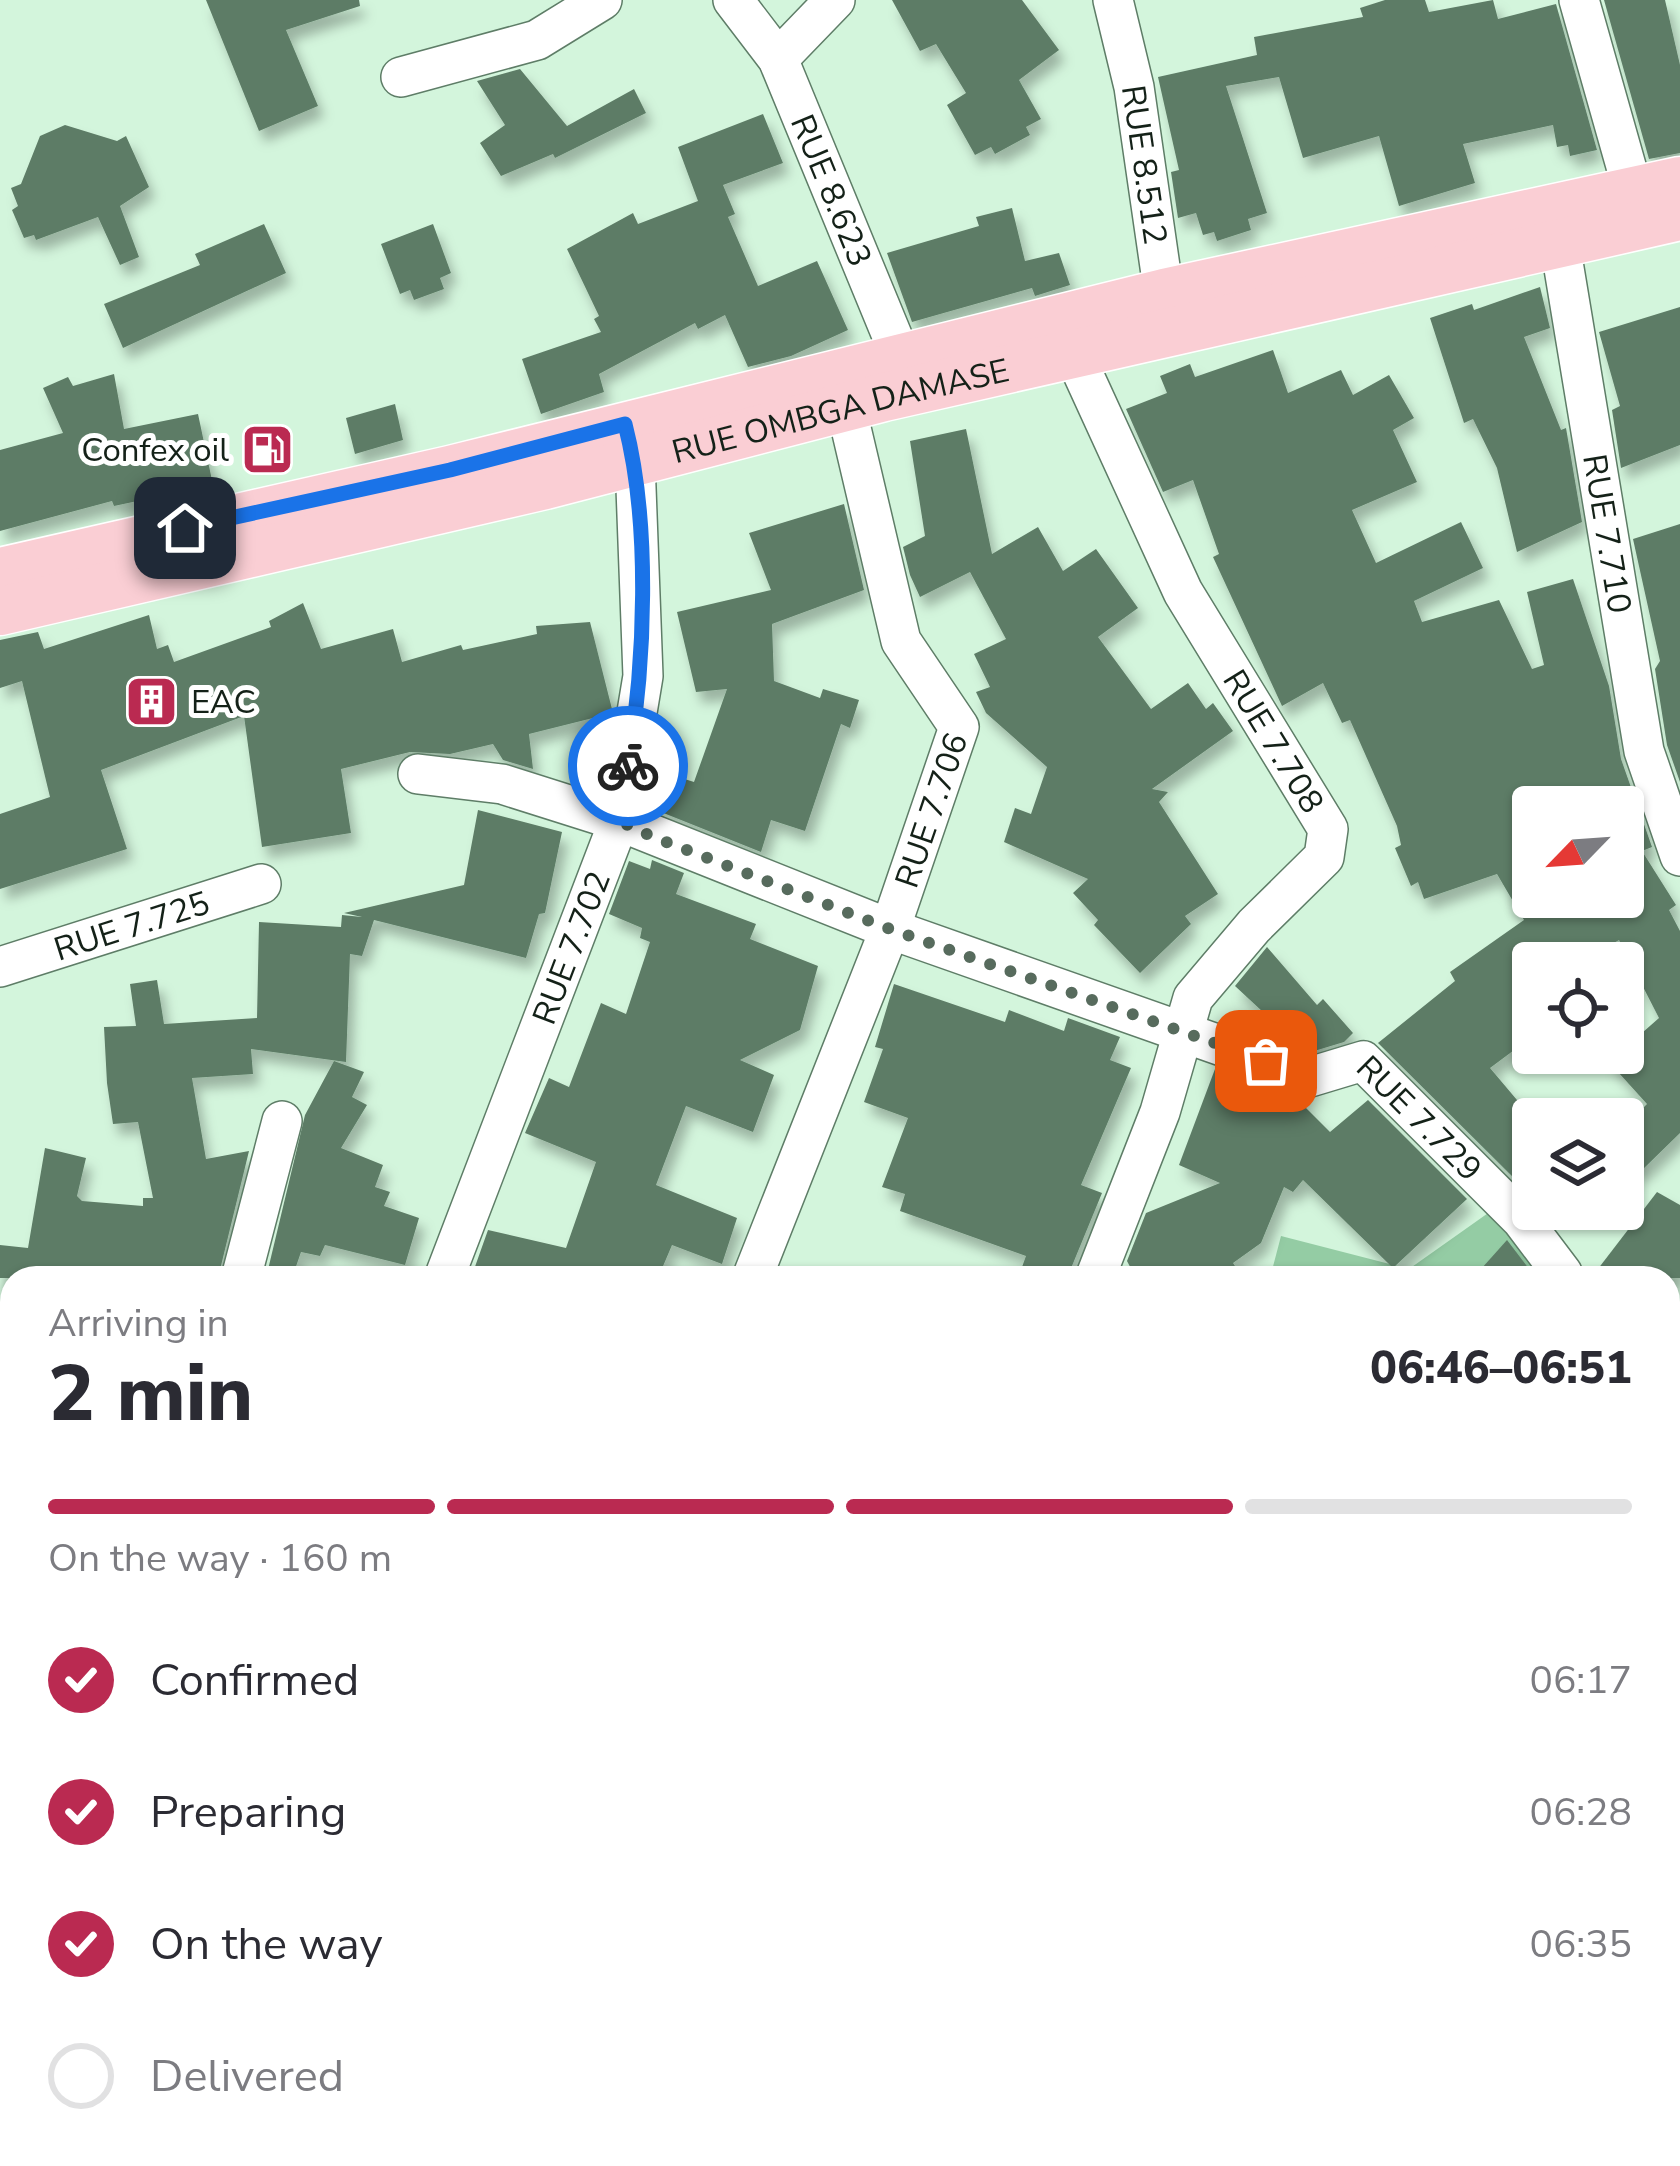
<!DOCTYPE html>
<html lang="en">
<head>
<meta charset="utf-8">
<style>
  :root { --surface:#fff; --page:#f2f2f3; --text:#2b2b33; --muted:#7c7c81; --line:#e1e1e2; --accent:#ba2a51 }
  body { margin:0; font-family:"Nunito Sans",sans-serif; background:var(--page); color:var(--text); height:100vh; display:flex; flex-direction:column; font-size:45px; white-space:nowrap }
  * { box-sizing:border-box; margin:0 }
  p { font-size:39px; color:var(--muted) }
  .icon { flex:none; width:66px; height:66px; fill:none; stroke:currentColor; stroke-width:2; stroke-linecap:round; stroke-linejoin:round }
  .map { position:relative; flex:1; overflow:hidden }
  .details { position:absolute; left:0px; top:1266px; width:1680px; height:900px; display:flex; flex-direction:column; background:var(--surface); border-radius:36px 36px 0 0; box-shadow:0 3px 9px #0004 }
  .details>* { flex:none }
  .needle { width:78px; rotate:245deg }
  .buttons { position:absolute; left:1512px; top:786px; display:grid; gap:24px }
  .buttons a { display:grid; place-items:center; width:132px; height:132px; border-radius:12px; background:var(--surface); box-shadow:0 3px 9px #0004; font-size:60px }
  .pin { position:absolute; display:grid; place-items:center; width:102px; height:102px; color:#fff; margin:-51px; border-radius:24px; box-shadow:0 6px 18px #0006 }
  .courier { position:absolute; display:grid; place-items:center; width:120px; height:120px; margin:-60px; border:9px solid #1a73e8; border-radius:50%; background:#fff; color:#222; box-shadow:0 3px 15px #0007 }
  .summary em { font-style:normal; font-weight:800 }
  .summary div { display:flex; flex-direction:column-reverse }
  .summary { display:flex; align-items:center; justify-content:space-between; height:204px; padding:0 48px }
  h1 { font-size:78px; font-weight:800; line-height:90px }
  .bar { display:grid; grid-template-columns:repeat(4,1fr); gap:18px 12px; align-content:center; height:144px; padding:0 48px }
  .bar i { height:15px; border-radius:9px; background:var(--line) }
  .bar .active { background:var(--accent) }
  .bar p { grid-column:span 4 }
  ol { padding:0 48px; list-style:none }
  li { display:flex; align-items:center; gap:36px; height:132px }
  li p { margin-inline-start:auto }
  li .icon { padding:12px; border-radius:50%; background:var(--accent); color:#fff; stroke-width:4 }
  li:last-child { color:var(--muted) }
  li i { width:66px; height:66px; border:6px solid var(--line); border-radius:50% }
  .map>svg:first-child { display:block }
</style>
</head>
<body>
<div class="map">
<svg width="1680" height="2166" viewBox="0 0 1680 2166">
  <defs>
    <filter id="shadow"><feDropShadow dx="6" dy="11" stdDeviation="6" flood-color="#0004"/></filter>
  </defs>
  <rect width="100%" height="100%" fill="#d3f5dc"/>
  <g fill="#94cca4">
    <polygon points="1491,1211 1589,1278 1270,1278 1281,1236 1409,1269"/>
    <polygon points="916,2154 1379,2154 1376,2166 945,2166"/>
  </g>
  <g fill="#5d7c66" fill-rule="evenodd" filter="url(#shadow)">
    <polygon points="206,0 359,0 360,6 286,30 318,106 259,131"/>
    <polygon points="892,0 1022,0 1059,50 1019,80 1041,119 1026,127 1030,135 995,154 991,147 975,155 947,105 966,93 936,44 920,51"/>
    <polygon points="1385,0 1425,0 1429,12 1493,0 1498,19 1556,4 1597,150 1570,156 1568,145 1557,147 1553,125 1463,144 1475,183 1399,206 1379,136 1303,158 1279,77 1226,86 1267,213 1248,219 1251,230 1217,241 1214,232 1203,235 1196,213 1178,218 1171,172 1179,170 1158,77 1257,55 1254,37 1363,17 1360,8"/>
    <polygon points="1604,0 1665,0 1680,65 1680,153 1649,159"/>
    <polygon points="520,69 567,126 634,89 646,113 555,158 553,154 501,176 480,143 505,125 477,81"/>
    <polygon points="763,114 783,163 723,185 735,214 728,217 758,286 817,261 848,330 791,356 748,367 725,315 698,329 695,323 599,374 604,392 541,414 522,359 601,332 594,319 599,316 567,249 633,213 638,224 698,201 678,147"/>
    <polygon points="65,125 117,141 126,136 149,187 120,206 139,257 120,265 98,217 36,240 34,235 24,238 12,210 18,206 11,188 21,184 40,136"/>
    <polygon points="1012,208 1025,261 1059,253 1070,285 1035,296 1032,288 912,322 887,253 979,226 976,217"/>
    <polygon points="264,224 286,273 123,348 104,304 200,265 195,254"/>
    <polygon points="433,224 451,273 440,278 444,289 414,300 410,290 400,294 381,244"/>
    <polygon points="1540,287 1550,328 1524,337 1561,430 1566,428 1582,522 1517,552 1497,468 1473,419 1464,423 1430,318 1472,304 1474,310"/>
    <polygon points="1680,307 1680,445 1621,468 1612,410 1620,406 1599,332"/>
    <path d="M1273,350l15,43 53,-23 12,25 36,-20 25,43 -21,12 24,52 -65,28 24,53 85,-41 22,46 -69,33 8,21 77,-22 33,69 12,-4 -17,-73 46,-13 36,107 12,73 31,88 -10,4 34,54 -7,5 11,21v202l-41,40 -16,-17v-28l24,-24 -38,-42 50,-44 -40,-78 -40,23h-46v73l-43,32 43,51v59l-10,9 -145,-144 77,-62 -5,-9 74,-52 -27,-46 -73,25 -6,-17 -7,4 -16,-38 6,-3 -4,-19 -47,-106 -8,3 -19,-40 -41,23 -69,-149 6,-3 -26,-74 -30,12 -37,-83 41,-16 -7,-17 30,-12 5,13zM1533,807h90v90h-90z"/>
    <polygon points="114,374 124,429 198,414 213,485 114,506 112,501 0,531 0,450 63,433 43,388 68,377 73,386"/>
    <polygon points="395,404 403,440 355,454 346,418"/>
    <polygon points="966,429 992,554 1038,527 1063,571 1096,549 1138,608 1098,637 1151,709 1188,683 1206,709 1213,703 1233,731 1152,789 1168,792 1159,802 1218,894 1185,916 1191,924 1140,973 1094,925 1098,920 1073,893 1088,879 1004,842 1015,808 1031,814 1047,767 986,713 976,692 990,687 974,654 1006,639 970,572 920,597 910,575 903,547 925,536 910,441"/>
    <polygon points="844,504 864,590 772,624 774,681 820,698 823,689 859,700 850,728 841,724 805,831 771,820 761,852 661,812 672,775 694,782 727,689 696,692 677,612 771,590 749,533"/>
    <polygon points="1680,524 1680,782 1667,745 1655,669 1660,661 1633,539"/>
    <polygon points="303,603 321,649 393,629 402,662 461,645 463,650 537,634 536,626 590,622 613,713 529,734 533,769 503,760 493,744 450,754 410,752 341,769 351,833 262,847 244,716 101,770 127,849 0,889 0,814 50,797 22,681 0,688 0,640 38,632 44,649 149,615 157,649 168,645 174,662 271,627 269,621"/>
    <polygon points="478,810 562,832 545,913 539,914 526,958 374,920 362,956 350,954 346,1062 251,1049 253,1074 192,1078 206,1159 249,1151 218,1278 0,1278 0,1245 28,1248 45,1148 86,1158 77,1196 82,1201 143,1206 143,1198 153,1198 138,1122 113,1124 107,1083 104,1027 136,1026 130,984 157,980 164,1024 257,1018 259,922 341,927 342,915 362,917 344,913 464,885"/>
    <polygon points="652,860 684,873 676,894 756,924 750,939 818,966 800,1030 740,1060 774,1075 753,1132 686,1106 656,1185 737,1218 722,1264 672,1245 658,1278 471,1278 488,1230 566,1248 596,1162 525,1133 549,1078 569,1087 601,1003 626,1014 650,942 640,938 642,928 609,914 629,861 650,869"/>
    <polygon points="1267,947 1317,1005 1323,999 1353,1033 1344,1042 1311,1052 1286,1043 1291,1038 1235,986"/>
    <polygon points="894,984 1005,1022 1009,1010 1064,1031 1068,1018 1120,1037 1110,1060 1131,1068 1081,1185 1102,1193 1067,1278 1018,1278 1026,1256 900,1211 905,1194 882,1187 908,1118 864,1102 883,1049 875,1047"/>
    <polygon points="334,1061 364,1072 352,1097 367,1105 341,1148 383,1165 375,1187 390,1192 384,1206 419,1218 405,1265 325,1245 320,1256 301,1252 292,1278 266,1278 305,1115"/>
    <polygon points="1215,1069 1296,1098 1330,1132 1368,1100 1467,1199 1393,1268 1303,1180 1293,1192 1284,1187 1261,1243 1233,1263 1243,1278 1136,1278 1127,1261 1146,1213 1220,1183 1179,1165"/>
    <polygon points="1657,1192 1680,1205 1680,1278 1591,1278"/>
    <polygon points="1507,1240 1536,1278 1473,1278"/>
  </g>
  <g fill="none" stroke-linecap="round" stroke-linejoin="round">
    <defs>
      <g id="minor">
        <path id="s1" d="M733,0l45,59 122,296 -2,28"/>
        <path id="s2" d="M1113,0l21,87 34,235"/>
        <polyline points="1579,0 1641,219"/>
        <polyline points="778,59 835,0"/>
        <polyline points="401,77 537,40 602,0"/>
        <path id="s3" d="M1555,214l89,537 36,105"/>
        <path id="s4" d="M1062,328l121,264 145,237 -4,28 -70,69 -61,72 -33,114 -65,166"/>
        <path id="s5" d="M418,774l84,10 117,37 271,108 420,148 53,-16 159,159 40,53 -2,5"/>
        <path id="s6" d="M0,967l261,-83"/>
        <polyline points="241,1278 282,1121"/>
        <path id="s7" d="M444,1278l175,-457 24,-145 -8,-215 -7,-24"/>
        <path id="s8" d="M752,1278l138,-349 69,-202 -58,-86 -55,-234"/>
        <polyline points="0,1594 12,1596"/>
        <polyline points="1668,1597 1680,1576"/>
        <polyline points="1668,2145 1680,2112"/>
        <polyline points="1483,2154 1489,2166"/>
        <polyline points="139,2166 143,2154"/>
        <polyline points="511,2166 512,2154"/>
      </g>
      <g id="major">
        <polyline points="0,572 450,470 1164,293 1680,181"/>
        <path id="s9" d="M0,611l545,-126 339,-88 796,-181"/>
      </g>
    </defs>
    <use href="#minor" stroke="#5e7d67" stroke-width="42"/>
    <use href="#major" stroke="#fff" stroke-width="51"/>
    <use href="#minor" stroke="#fff" stroke-width="39"/>
    <use href="#major" stroke="#faced4" stroke-width="48"/>
  </g>
  <g fill="none" stroke-linecap="round" stroke-linejoin="round">
    <polyline stroke="#576b5d" stroke-width="12" stroke-dasharray="0 21.6" points="628,766 619,821 651,836 890,929 1266,1061"/>
    <path stroke="#1a73e8" stroke-width="15" d="M185,528l265,-58 175,-46c26,101 20,240 3,342"/>
  </g>
  <defs>
    <symbol id="fuel-square" viewBox="-11 -11 22 22"><rect x="-9" y="-9" width="18" height="18" rx="4" fill="#ba2a51" stroke="#fff"/><path d="M-5.5-6h7V0h2V4h1.3V-2.5L3-4.5l.8-.8L6-3V5H2.5V1h-1V6h-7ZM-4.2-4.7v3.2H.2V-4.7Z" fill="#fff"/></symbol>
    <symbol id="building-square" viewBox="-11 -11 22 22"><rect x="-9" y="-9" width="18" height="18" rx="4" fill="#ba2a51" stroke="#fff"/><path d="M-4-6H4V6H1V3H-1V6H-4ZM-2.5-4.3h1.7v1.8h-1.7ZM.8-4.3h1.7v1.8H.8ZM-2.5-1h1.7V.8h-1.7ZM.8-1h1.7V.8H.8Z" fill="#fff"/></symbol>
  </defs>
  <g fill-rule="evenodd">
    <use href="#fuel-square" x="238" y="420" width="59" height="59"/>
    <use href="#building-square" x="122" y="672" width="59" height="59"/>
  </g>
  <g text-anchor="middle" stroke-width="10" stroke-linejoin="round" paint-order="stroke">
    <g font-size="33" fill="#142118" stroke="#fff">
      <text dy="12" stroke="none"><textPath href="#s2" startOffset="168">RUE 8.512</textPath></text>
      <text dy="12" stroke="none"><textPath href="#s1" startOffset="216">RUE 8.623</textPath></text>
      <text dy="12" stroke="none"><textPath href="#s9" startOffset="864">RUE OMBGA DAMASE</textPath></text>
      <text dy="12" stroke="none"><textPath href="#s3" startOffset="324">RUE 7.710</textPath></text>
      <text dy="12" stroke="none"><textPath href="#s4" startOffset="465">RUE 7.708</textPath></text>
      <text dy="12" stroke="none"><textPath href="#s8" startOffset="501">RUE 7.706</textPath></text>
      <text dy="12" stroke="none"><textPath href="#s6" startOffset="138">RUE 7.725</textPath></text>
      <text dy="12" stroke="none"><textPath href="#s7" startOffset="354">RUE 7.702</textPath></text>
      <text dy="12" stroke="none"><textPath href="#s5" startOffset="1080">RUE 7.729</textPath></text>
    </g>
    <g font-size="33" fill="#142118" stroke="#fff" text-anchor="end">
      <text x="229" y="461">Confex oil</text>
      <text x="191" y="713" text-anchor="start">EAC</text>
    </g>
  </g>
</svg>
<div class="buttons">
<a><svg class="needle" viewBox="-14 -14 28 28"><path d="M0-13l5 13h-10z" fill="#e53935"/><path d="M0 13l5-13h-10z" fill="#7c7c81"/></svg></a>
<a><svg class="icon" aria-label="locate" viewBox="0 0 24 24"><circle cx="12" cy="12" r="6"/><path d="M12 2v4M12 18v4M2 12h4M18 12h4"/></svg></a>
<a><svg class="icon" aria-label="layers" viewBox="0 0 24 24"><path d="M12 4l9 5-9 5-9-5zM3 14l9 5 9-5"/></svg></a>
</div>
<div class="pin" style="left:1266px;top:1061px;background:#ea580c"><svg class="icon" aria-label="bag" viewBox="0 0 24 24"><path d="M5 8h14l-1 12H6zM9 8a3 3 0 0 1 6 0"/></svg></div>
<div class="pin" style="left:185px;top:528px;background:#1f2937"><svg class="icon" aria-label="home" viewBox="0 0 24 24"><path d="M3 11l9-7 9 7M6 9v11h12V9"/></svg></div>
<div class="courier" style="left:628px;top:766px"><svg class="icon" aria-label="bike" viewBox="0 0 24 24"><circle cx="6" cy="16" r="4"/><circle cx="18" cy="16" r="4"/><path d="M6 16l4-8h5l3 8M10 8l3 8H6M13 5h3"/></svg></div>
<section class="details">
<div class="summary"><div><h1>2 min</h1><p>Arriving in</p></div><em>06:46–06:51</em></div>
<div class="bar"><i class="active"></i><i class="active"></i><i class="active"></i><i></i><p>On the way · 160 m</p></div>
<ol>
<li><svg class="icon" aria-label="check" viewBox="0 0 24 24"><path d="M5 12l5 5 9-10"/></svg>Confirmed<p>06:17</p></li>
<li><svg class="icon" aria-label="check" viewBox="0 0 24 24"><path d="M5 12l5 5 9-10"/></svg>Preparing<p>06:28</p></li>
<li><svg class="icon" aria-label="check" viewBox="0 0 24 24"><path d="M5 12l5 5 9-10"/></svg>On the way<p>06:35</p></li>
<li><i></i>Delivered</li>
</ol>
</section>
</div>
</body>
</html>
